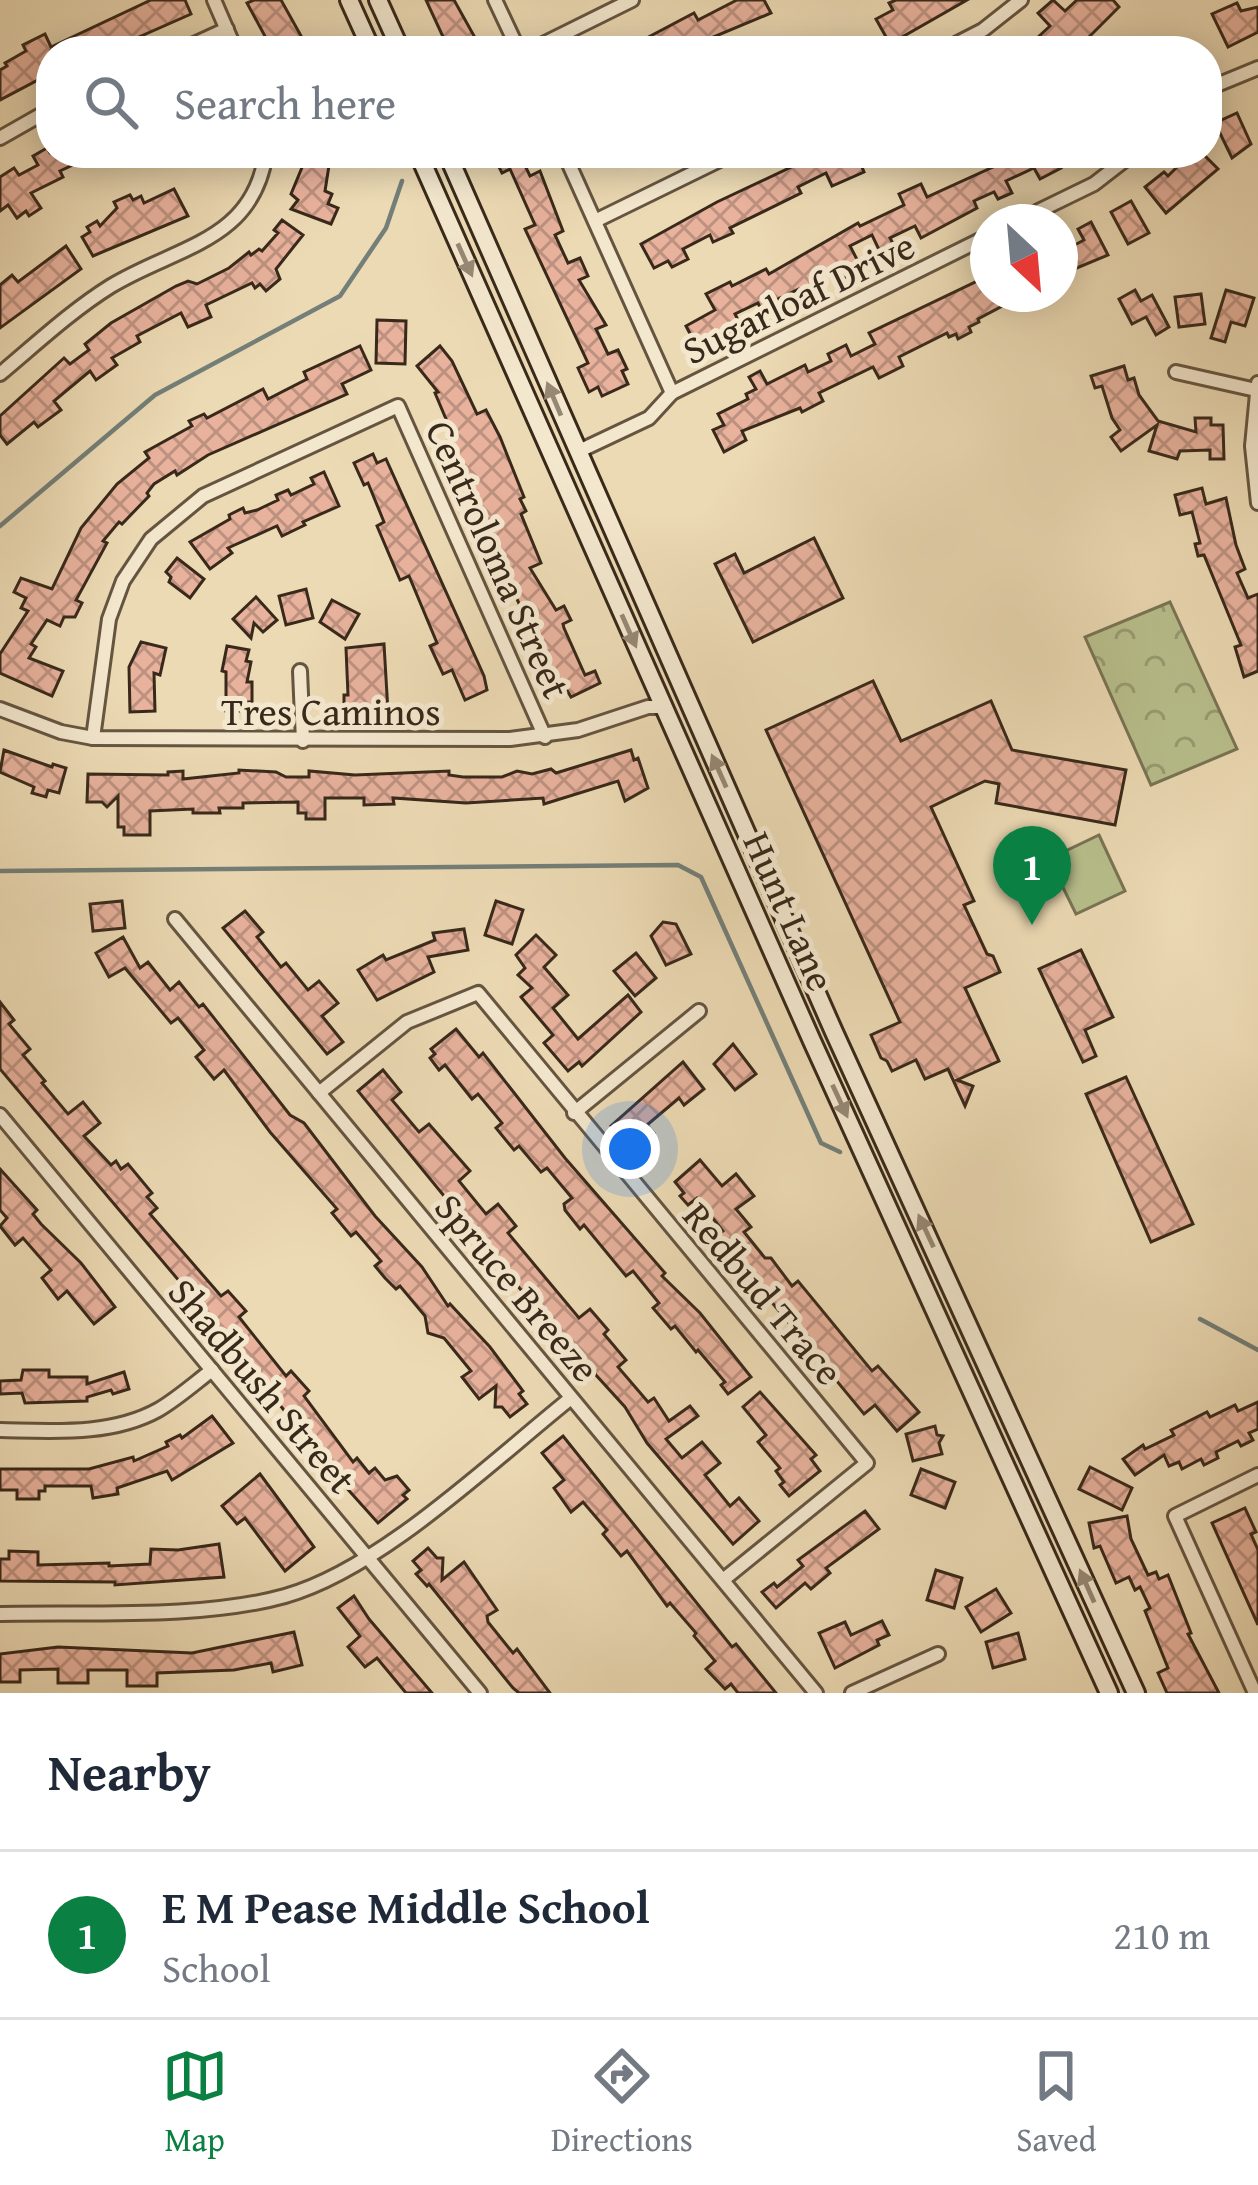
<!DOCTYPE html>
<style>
:root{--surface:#fff;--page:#f2f2f3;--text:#1f2937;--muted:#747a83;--line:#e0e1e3;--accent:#0b8043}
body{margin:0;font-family:"Gentium Book Plus",serif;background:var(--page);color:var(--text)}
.compass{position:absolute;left:970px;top:204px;width:108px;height:108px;border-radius:50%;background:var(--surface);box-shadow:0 6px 30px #0003;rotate:154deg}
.you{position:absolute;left:630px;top:1149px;width:42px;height:42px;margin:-30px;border:9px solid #fff;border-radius:50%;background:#1a73e8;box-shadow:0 0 0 18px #1a73e833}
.badge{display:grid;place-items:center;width:78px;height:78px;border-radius:50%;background:var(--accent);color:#fff;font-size:39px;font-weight:700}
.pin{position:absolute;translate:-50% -99px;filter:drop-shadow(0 3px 6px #0008)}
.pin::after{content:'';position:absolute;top:63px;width:42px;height:36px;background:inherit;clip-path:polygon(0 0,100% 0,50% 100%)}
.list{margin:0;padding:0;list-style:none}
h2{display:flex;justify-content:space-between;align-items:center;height:156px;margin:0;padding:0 48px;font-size:51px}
h2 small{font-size:39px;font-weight:400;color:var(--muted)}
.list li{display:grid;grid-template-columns:78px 1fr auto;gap:36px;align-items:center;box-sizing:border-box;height:168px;padding:0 48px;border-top:3px solid var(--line)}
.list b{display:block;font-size:45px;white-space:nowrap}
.list p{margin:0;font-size:39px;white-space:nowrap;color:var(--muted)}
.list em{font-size:39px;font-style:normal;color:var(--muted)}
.icon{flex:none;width:66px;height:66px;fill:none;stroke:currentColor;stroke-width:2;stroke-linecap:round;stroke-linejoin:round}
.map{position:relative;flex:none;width:1258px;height:1693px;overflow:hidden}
.search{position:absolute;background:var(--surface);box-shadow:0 6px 30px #0003;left:36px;right:36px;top:36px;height:132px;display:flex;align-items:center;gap:30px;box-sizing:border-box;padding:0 42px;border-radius:48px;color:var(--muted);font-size:45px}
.sheet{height:324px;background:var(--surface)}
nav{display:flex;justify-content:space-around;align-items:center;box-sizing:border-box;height:168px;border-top:3px solid var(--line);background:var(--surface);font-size:33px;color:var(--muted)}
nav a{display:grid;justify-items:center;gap:6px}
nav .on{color:var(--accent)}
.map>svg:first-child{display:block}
</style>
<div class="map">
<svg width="1258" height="1693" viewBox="0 0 1258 1693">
<defs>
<pattern id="forest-crowns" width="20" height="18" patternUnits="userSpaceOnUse" patternTransform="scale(3)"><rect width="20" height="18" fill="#b8c08d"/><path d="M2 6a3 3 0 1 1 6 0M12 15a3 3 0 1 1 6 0" fill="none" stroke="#979c72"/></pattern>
<pattern id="building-cross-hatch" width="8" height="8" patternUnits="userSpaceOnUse" patternTransform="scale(3)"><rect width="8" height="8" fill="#e8b29d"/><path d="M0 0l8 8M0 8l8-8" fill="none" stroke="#bd917f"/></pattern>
</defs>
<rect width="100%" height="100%" fill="#ecdab4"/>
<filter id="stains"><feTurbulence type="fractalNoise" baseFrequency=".00167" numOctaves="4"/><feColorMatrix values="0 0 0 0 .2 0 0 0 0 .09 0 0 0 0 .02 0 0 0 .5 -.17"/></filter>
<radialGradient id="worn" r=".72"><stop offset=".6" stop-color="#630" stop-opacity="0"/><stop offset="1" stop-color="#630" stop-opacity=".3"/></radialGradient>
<polygon fill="url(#forest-crowns)" stroke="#787454" stroke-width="3" points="1170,602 1237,749 1151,785 1085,637"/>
<polygon fill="#b8c08d" stroke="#787454" stroke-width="3" points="1099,835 1125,891 1076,914 1049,859"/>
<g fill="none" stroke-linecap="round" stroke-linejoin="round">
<g stroke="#737f78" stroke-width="4.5">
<polyline points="0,526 155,395 340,296 386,228 402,181"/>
<polyline points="0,871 678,865 701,877 821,1143 840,1152"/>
<polyline points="1200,1319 1258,1350"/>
</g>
</g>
<g fill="url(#building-cross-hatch)" stroke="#38291a" stroke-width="3">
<polygon points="151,0 185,0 191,14 107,51 51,51 51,73 0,100 0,70 7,66 5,63 26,51 23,45 45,34 51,47"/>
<polygon points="254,0 281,0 305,43 286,51 273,51 247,3"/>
<polygon points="426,0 454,0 478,43 470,47 472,51 424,51 445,41"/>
<polygon points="737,0 764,0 771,13 680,51 622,51 694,13 698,20"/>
<polygon points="896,0 967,0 890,44 876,19 893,10 889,3"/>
<polygon points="1053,0 1065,11 1077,0 1113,0 1119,7 1082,44 1088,51 1023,51 1050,26 1038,13"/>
<polygon points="1237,3 1241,11 1258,7 1258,32 1228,47 1212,14"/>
<polygon points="1237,113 1251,144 1232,158 1215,123"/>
<polygon points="47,148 50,153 99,153 60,171 63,177 31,193 41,208 29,216 26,211 17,218 8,205 0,211 0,177 14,168 19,175 38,165 33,156"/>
<polygon points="308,153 331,153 325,191 332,194 328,204 338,208 331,224 291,209 298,200 291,194"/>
<polygon points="492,153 519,153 530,176 540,171 563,231 555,235 568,263 580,258 588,276 579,280 606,325 596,329 608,354 618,350 627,369 622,371 628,384 602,396 598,387 589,392 578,368 588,363 525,229 535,225 510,169 502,173"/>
<polygon points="821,153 892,153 862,167 864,172 832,186 826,173 798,187 801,193 730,228 733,233 713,242 710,235 683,249 688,259 672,267 668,261 654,268 641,244 717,202"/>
<polygon points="1024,153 1053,153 1061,168 1040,179 1034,168 1006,181 1012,193 998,199 994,192 974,201 977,208 921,238 915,226 890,238 896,249 882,256 872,235 850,246 862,269 840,280 834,267 811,279 816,291 803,297 799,289 778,299 782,306 764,316 758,303 735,314 741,326 697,347 686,326 715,310 706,294 730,282 732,286 766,269 769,274 858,223 860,226 904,205 899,194 921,184 927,197"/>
<polygon points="1191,153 1202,153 1218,169 1166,213 1145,187 1164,172 1168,176"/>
<polygon points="174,189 188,216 93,256 82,237 90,232 87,227 97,221 100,226 117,208 114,202 130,195 133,200 141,196 144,203"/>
<polygon points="1131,201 1149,233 1128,244 1111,212"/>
<polygon points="282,220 303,235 276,269 280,279 266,291 260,284 255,288 252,283 206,305 211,317 188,327 181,313 137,336 140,342 112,358 117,365 96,380 90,371 54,401 61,410 38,427 34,422 7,444 0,435 0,416 64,358 70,364 89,350 85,344 111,323 176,286 188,281 197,284 229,268 249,252 251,255 259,249 262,251 278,233 274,230"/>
<polygon points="1091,222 1108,255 1060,275 1060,253 1084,240 1078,229"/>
<polygon points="66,246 81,269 0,328 0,285 12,275 18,282"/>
<polygon points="988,276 988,294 1025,294 978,319 979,322 969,327 971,332 958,339 956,334 949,337 947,333 899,357 903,366 879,378 873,367 819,393 823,401 802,412 800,408 742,431 746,440 724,452 713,430 724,425 718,414 748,399 746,394 756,389 749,377 760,371 767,384 805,365 808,372 831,361 828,354 846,345 851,356 875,344 869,333"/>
<polygon points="1135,290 1141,301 1152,295 1169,327 1156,335 1146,317 1132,324 1119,299"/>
<polygon points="1226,290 1254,298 1245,326 1231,322 1225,342 1211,338"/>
<polygon points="1201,294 1205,324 1179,327 1175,297"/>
<polygon points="377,320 406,321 405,364 376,363"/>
<polygon points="360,346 371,370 342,384 347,394 208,455 177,475 175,471 154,484 147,493 149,496 122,524 119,522 103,541 107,543 76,600 82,603 75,617 64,617 60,626 47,620 31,644 36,647 29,658 63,671 52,696 0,673 0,654 28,611 21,608 26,598 14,592 21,578 52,589 81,528 117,484 149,458 145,452 192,426 189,421 204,414 207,418 263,389 268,399 307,379 304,372"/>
<polygon points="440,346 452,361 477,414 486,410 500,437 524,497 520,499 526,511 521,514 541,563 530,568 556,610 564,606 571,620 563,624 564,628 585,675 595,671 600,683 571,697 565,687 558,691 552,678 447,441 454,438 435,393 438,392 417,366"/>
<polygon points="1124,366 1128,380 1134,378 1139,395 1158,421 1196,432 1195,418 1211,418 1211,425 1223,425 1224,459 1210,459 1210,450 1180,451 1177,459 1149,451 1157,425 1121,451 1111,437 1120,430 1112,418 1102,386 1095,388 1091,376"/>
<polygon points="373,454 377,463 386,459 484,676 487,690 465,700 452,670 443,674 430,646 437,643 409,576 400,580 377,526 384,522 368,483 364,485 354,463"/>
<polygon points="324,472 339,506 303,522 305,525 282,536 277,526 228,548 232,553 210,569 190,542 230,519 229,515 243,508 245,513 257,510 278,500 276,495 288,490 291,495 314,484 311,478"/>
<polygon points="1202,488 1206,504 1226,498 1236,545 1245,569 1237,573 1248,598 1258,594 1258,671 1244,677 1235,647 1241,645 1204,555 1198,556 1195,544 1200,543 1192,512 1180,515 1175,495"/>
<polygon points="814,538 843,598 753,642 715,564 735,554 744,573"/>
<polygon points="177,558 204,579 190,598 169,582 171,577 166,572"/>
<polygon points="306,589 313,618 286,625 279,596"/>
<polygon points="256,597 277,620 263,632 254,623 251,638 233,619"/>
<polygon points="332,600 359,614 345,639 320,622"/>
<polygon points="141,642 166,648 160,675 154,673 155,711 130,712 129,667"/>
<polygon points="384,644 388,712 344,712 344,695 348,695 346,648"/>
<polygon points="227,646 249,650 246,661 251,662 247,682 252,682 252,702 248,702 248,711 226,711 226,672 222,671"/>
<polygon points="873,681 901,741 991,701 1012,750 1126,770 1115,825 996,803 999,784 985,781 931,807 974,901 964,905 987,954 993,956 1000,972 965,988 999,1061 957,1080 973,1086 965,1106 948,1069 925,1079 916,1060 892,1071 887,1061 881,1058 871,1035 900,1022 766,730"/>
<polygon points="4,750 52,767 53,764 66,768 59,793 48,790 46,797 32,793 34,787 0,772"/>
<polygon points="631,750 634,760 638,758 648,788 625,801 618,781 544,804 543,798 466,803 393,798 394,804 364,805 364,798 325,798 325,819 306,819 306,813 298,813 298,802 243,803 243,808 219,808 220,813 193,813 193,809 150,811 150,835 124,835 124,827 118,827 118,796 107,807 102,802 87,802 88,774 168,775 168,772 183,771 183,779 239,773 239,770 276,772 286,777 309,777 309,771 355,775 449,771 449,775 463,777 502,777 517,771 532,774 551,769 556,773"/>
<polygon points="122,901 125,928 93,931 90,904"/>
<polygon points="496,901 523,910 512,944 485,935"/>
<polygon points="245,911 263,932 257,937 281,967 286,963 308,990 319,981 338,1003 322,1016 343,1042 327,1054 223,928"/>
<polygon points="663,922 676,924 691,954 666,965 651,936"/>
<polygon points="464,929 468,950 428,957 434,972 377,1000 358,970 383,955 386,960 435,940 433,933"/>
<polygon points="536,935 556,955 544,967 568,995 553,1008 578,1039 628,995 641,1012 582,1066 579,1062 568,1071 544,1043 553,1035 521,997 532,988 518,975 525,968 516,955"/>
<polygon points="123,937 140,968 148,962 170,990 179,982 199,1007 203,1004 290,1115 304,1123 375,1216 422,1267 448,1306 450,1304 490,1347 523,1391 519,1394 527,1404 510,1417 502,1407 495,1407 496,1386 479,1399 462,1377 471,1371 444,1338 428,1333 425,1316 400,1286 396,1289 385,1278 375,1266 381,1261 356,1232 351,1236 332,1213 337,1209 270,1132 224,1070 214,1079 196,1057 204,1050 178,1018 171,1023 125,968 109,977 96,953"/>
<polygon points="1081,950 1113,1017 1085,1030 1096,1056 1083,1062 1039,969"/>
<polygon points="636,953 656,978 635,996 614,971"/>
<polygon points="0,1002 14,1020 9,1024 30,1049 23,1055 45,1081 42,1083 68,1114 83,1102 100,1123 84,1136 111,1165 116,1161 121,1169 128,1164 152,1193 147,1197 157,1208 150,1214 221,1296 228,1291 246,1311 239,1317 286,1376 291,1371 309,1391 304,1396 353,1462 357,1458 369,1473 375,1468 385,1480 397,1476 409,1490 403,1495 407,1499 378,1523 343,1484 347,1481 333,1463 330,1466 274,1398 278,1395 259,1373 256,1375 241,1360 232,1349 235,1347 0,1069"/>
<polygon points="456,1029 479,1057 483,1053 565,1158 665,1273 662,1276 700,1313 751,1377 728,1394 721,1385 725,1382 698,1350 696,1352 675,1326 671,1329 653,1308 659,1303 633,1271 626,1276 584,1225 580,1229 565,1210 564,1204 572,1198 547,1168 541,1172 519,1146 514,1150 496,1128 502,1123 478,1094 472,1099 445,1065 439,1070 430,1058 435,1054 431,1049"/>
<polygon points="733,1044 756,1074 735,1090 714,1064"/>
<polygon points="683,1062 704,1089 684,1105 679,1098 647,1125 654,1133 633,1151 611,1126"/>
<polygon points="383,1070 401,1092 392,1100 419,1132 429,1124 470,1171 459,1181 486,1214 498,1204 516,1226 508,1233 579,1318 590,1309 608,1330 604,1334 626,1360 618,1367 648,1402 654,1398 669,1421 690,1406 698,1416 666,1439 682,1458 702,1442 720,1463 705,1475 730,1506 739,1498 759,1521 733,1544 647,1443 625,1407 544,1318 358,1091"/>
<polygon points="1126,1077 1193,1224 1151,1242 1086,1094"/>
<polygon points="700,1160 722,1186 736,1174 754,1196 736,1209 751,1227 744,1232 765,1258 771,1258 792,1286 798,1281 872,1371 878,1366 919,1412 897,1431 875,1405 864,1414 717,1236 723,1231 697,1198 688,1205 680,1196 684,1193 675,1182"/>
<polygon points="0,1169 37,1210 33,1214 41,1224 81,1263 115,1307 94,1324 67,1291 58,1299 42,1278 51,1270 23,1238 15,1245 0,1226 7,1218 0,1210"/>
<polygon points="23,1370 49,1370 49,1377 87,1377 87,1384 124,1372 129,1389 113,1394 111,1390 87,1397 87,1401 25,1403 22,1393 0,1394 0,1381 21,1380"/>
<polygon points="760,1392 816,1455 811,1459 820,1471 789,1496 780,1485 784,1482 776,1471 780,1468 758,1442 766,1435 743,1407"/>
<polygon points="1258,1402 1258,1429 1249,1433 1253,1440 1241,1446 1238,1441 1216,1452 1218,1458 1204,1465 1201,1459 1182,1469 1179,1462 1169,1466 1164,1455 1135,1475 1123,1459 1143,1445 1145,1449 1174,1435 1171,1430 1207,1412 1210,1417 1235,1405 1238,1411"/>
<polygon points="212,1416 233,1443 172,1480 167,1471 117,1488 118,1494 93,1498 91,1486 45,1486 45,1491 39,1491 39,1499 17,1499 17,1490 0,1490 0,1469 89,1469 133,1457 134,1461 168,1446 166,1442 180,1435 182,1438"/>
<polygon points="935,1426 937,1435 943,1436 939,1443 942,1454 913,1461 906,1434"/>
<polygon points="563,1436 732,1647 736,1644 776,1693 738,1693 731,1684 725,1689 706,1669 715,1661 694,1636 696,1633 670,1603 667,1606 627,1551 621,1556 603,1534 607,1530 583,1502 571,1512 554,1488 564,1480 542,1453"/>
<polygon points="1090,1467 1132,1488 1122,1510 1079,1489"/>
<polygon points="921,1469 955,1482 945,1508 911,1495"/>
<polygon points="260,1474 314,1547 285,1571 245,1518 237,1524 222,1506"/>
<polygon points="1245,1508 1256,1532 1251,1534 1258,1550 1258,1625 1212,1523"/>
<polygon points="865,1511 879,1529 826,1568 830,1573 811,1589 805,1583 776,1608 762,1592 774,1583 777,1587 803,1566 798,1560"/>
<polygon points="1127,1516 1131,1539 1148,1575 1156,1572 1159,1579 1168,1575 1191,1633 1188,1634 1219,1693 1167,1693 1158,1673 1168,1668 1145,1611 1150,1608 1140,1587 1135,1590 1129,1577 1116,1583 1100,1546 1094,1548 1089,1523"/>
<polygon points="219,1544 224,1577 115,1585 115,1582 0,1581 0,1559 9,1559 9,1551 38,1552 38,1565 109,1563 109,1566 150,1564 151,1549 178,1550"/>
<polygon points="428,1548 437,1558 443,1558 442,1580 464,1562 497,1610 487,1616 488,1622 513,1653 517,1649 550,1693 519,1693 513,1688 429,1584 427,1586 416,1574 421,1570 413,1561"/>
<polygon points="936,1570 962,1578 954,1608 927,1600"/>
<polygon points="996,1589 1011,1613 981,1632 966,1607"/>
<polygon points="354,1596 369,1619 432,1693 406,1693 377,1658 365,1667 348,1647 360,1636 338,1608"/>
<polygon points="882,1621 889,1635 877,1640 879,1645 835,1668 819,1633 845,1622 851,1635"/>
<polygon points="294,1632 302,1665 273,1672 271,1663 234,1670 157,1673 157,1686 127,1686 127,1670 88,1670 88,1683 58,1683 58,1669 20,1670 20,1682 0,1682 0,1654 58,1647 192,1653"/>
<polygon points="1018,1633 1025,1659 993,1668 986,1642"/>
</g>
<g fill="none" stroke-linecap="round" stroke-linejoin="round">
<g stroke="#655540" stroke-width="18">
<g id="street">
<polyline points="214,0 236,51"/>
<polyline points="495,0 519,51"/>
<polyline points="179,51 227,29"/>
<polyline points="529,51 632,0"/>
<polyline points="942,51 983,30 1021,0"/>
<polyline points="1207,89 1258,68"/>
<polyline points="0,138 51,109"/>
<polyline points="564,153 672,393"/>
<polyline points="595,221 734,153"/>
<polyline points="1016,222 1094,184 1134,153"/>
<polyline points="1176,372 1256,390"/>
<path d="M0,374C36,344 71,311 111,286C177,246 253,242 266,153"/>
<polyline points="1258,383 1252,446 1258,503"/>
<polyline points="577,452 649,418 672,393 988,236"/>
<polyline points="300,671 303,741"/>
<polyline points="0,709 61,732 93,738 510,739 578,730 648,707 663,707"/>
<polyline points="93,738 109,619 123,581 151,539 203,496 398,406 545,737"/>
<polyline points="175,919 816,1693"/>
<polyline points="319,1093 407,1022 478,993 867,1463 723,1580"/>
<polyline points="574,1113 699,1011"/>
<polyline points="0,1115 480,1693"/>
<path d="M0,1430C53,1431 111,1436 158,1410C177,1399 195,1383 212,1370"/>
<path d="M0,1614C87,1612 203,1619 285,1596C381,1569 492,1461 571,1398"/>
<polyline points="852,1693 938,1654"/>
<polyline points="1255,1693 1175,1516 1258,1475"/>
</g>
</g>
<g stroke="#38291a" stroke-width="22">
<g id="secondary">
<polyline points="349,0 372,51"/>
<polyline points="378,0 401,51"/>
<polyline points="418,153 812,1041 1109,1693"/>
<polyline points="447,153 834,1032 1136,1693"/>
</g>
</g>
<use href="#street" stroke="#f3e7ce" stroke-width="12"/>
<use href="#secondary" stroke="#f3e7ce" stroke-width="16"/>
</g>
<defs><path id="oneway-solid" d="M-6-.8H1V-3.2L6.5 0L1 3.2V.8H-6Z" transform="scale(3)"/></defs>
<g fill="#968874">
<use href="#oneway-solid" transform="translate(465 260) rotate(66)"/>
<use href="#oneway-solid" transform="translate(554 399) rotate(-113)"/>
<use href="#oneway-solid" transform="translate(629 631) rotate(66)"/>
<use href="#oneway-solid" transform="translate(719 771) rotate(-114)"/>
<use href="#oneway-solid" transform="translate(840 1101) rotate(65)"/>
<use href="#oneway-solid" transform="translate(926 1231) rotate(-115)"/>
<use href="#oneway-solid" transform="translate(1087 1586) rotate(-114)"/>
</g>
<g text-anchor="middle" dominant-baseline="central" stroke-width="10" stroke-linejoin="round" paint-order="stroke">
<g font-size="39" fill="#38291a" stroke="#f3e7ce">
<text transform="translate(798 297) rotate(-26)">Sugarloaf Drive</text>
<text transform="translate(499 559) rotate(66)">Centroloma Street</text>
<text x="331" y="710">Tres Caminos</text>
<text transform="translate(790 911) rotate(66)">Hunt Lane</text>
<text transform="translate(518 1287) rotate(50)">Spruce Breeze</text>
<text transform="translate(764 1293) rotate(50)">Redbud Trace</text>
<text transform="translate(263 1385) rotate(50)">Shadbush Street</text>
</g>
</g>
<rect width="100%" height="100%" filter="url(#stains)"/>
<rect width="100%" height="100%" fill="url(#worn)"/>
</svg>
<svg class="compass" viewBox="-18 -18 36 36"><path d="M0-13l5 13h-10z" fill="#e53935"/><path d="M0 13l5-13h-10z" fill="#747a83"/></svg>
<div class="you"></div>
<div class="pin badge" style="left:1032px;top:925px">1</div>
<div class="search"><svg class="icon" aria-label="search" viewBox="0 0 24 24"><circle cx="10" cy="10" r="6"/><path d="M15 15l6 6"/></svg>Search here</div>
</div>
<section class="sheet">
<h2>Nearby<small></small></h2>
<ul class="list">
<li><span class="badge">1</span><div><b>E M Pease Middle School</b><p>School</p></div><em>210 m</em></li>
</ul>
</section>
<nav>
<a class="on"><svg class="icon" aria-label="map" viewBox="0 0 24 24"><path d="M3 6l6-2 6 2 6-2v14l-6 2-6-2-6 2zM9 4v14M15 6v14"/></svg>Map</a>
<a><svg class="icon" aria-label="directions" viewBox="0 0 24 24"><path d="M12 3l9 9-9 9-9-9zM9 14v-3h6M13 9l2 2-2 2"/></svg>Directions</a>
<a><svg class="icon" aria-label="saved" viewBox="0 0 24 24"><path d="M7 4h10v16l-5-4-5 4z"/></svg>Saved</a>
</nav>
